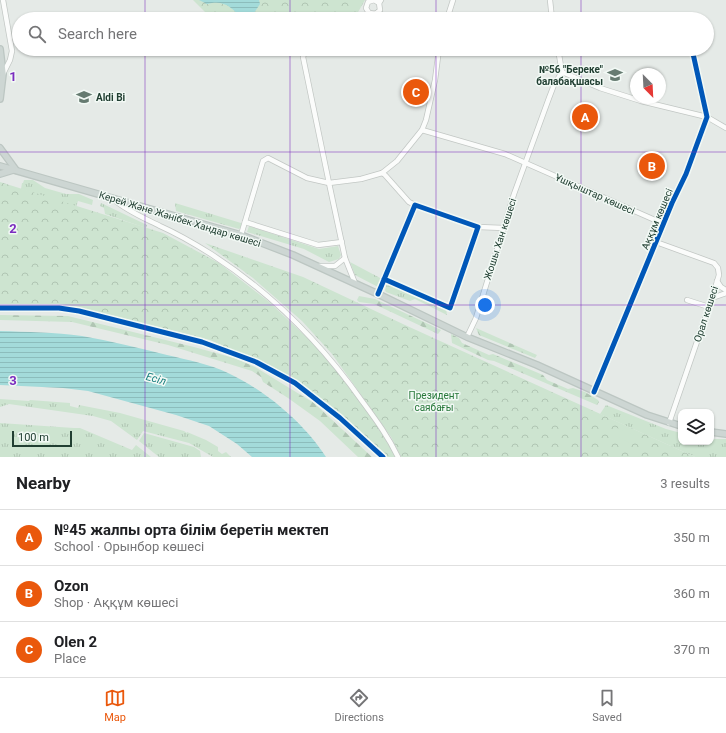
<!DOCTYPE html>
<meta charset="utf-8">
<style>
:root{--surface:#fff;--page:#f2f2f2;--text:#202124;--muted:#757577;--line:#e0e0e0;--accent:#ea580c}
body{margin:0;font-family:Roboto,sans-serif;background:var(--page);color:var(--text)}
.controls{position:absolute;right:12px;bottom:12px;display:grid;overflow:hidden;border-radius:8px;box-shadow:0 1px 3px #0004}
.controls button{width:36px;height:36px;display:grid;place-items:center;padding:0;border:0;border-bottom:1px solid var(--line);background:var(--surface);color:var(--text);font:20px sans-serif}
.compass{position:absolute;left:630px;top:68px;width:36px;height:36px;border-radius:50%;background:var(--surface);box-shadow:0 1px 3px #0004;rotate:156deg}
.scale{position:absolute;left:12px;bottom:10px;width:60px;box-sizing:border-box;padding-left:4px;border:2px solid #213f32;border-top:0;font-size:11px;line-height:14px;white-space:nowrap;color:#213f32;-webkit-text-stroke:3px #f2f9f5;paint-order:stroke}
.you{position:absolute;left:485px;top:305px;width:14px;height:14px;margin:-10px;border:3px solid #fff;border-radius:50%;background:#1a73e8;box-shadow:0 0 0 6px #1a73e833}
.badge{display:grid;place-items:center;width:26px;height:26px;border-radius:50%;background:var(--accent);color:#fff;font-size:13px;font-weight:700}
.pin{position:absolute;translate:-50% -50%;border:2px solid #fff;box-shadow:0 1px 4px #0006}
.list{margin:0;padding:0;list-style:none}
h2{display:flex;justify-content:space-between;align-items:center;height:52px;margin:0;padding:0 16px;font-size:17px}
h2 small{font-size:13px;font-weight:400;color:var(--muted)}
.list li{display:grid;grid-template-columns:26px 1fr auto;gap:12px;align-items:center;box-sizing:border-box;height:56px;padding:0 16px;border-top:1px solid var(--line)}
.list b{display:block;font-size:15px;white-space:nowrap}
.list p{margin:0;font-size:13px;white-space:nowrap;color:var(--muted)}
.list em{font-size:13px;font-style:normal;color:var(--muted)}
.icon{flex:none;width:22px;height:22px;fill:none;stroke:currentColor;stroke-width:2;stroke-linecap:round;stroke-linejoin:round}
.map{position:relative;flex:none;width:726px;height:457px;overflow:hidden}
.search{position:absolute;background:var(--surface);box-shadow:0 1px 3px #0004;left:12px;right:12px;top:12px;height:44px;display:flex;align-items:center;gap:10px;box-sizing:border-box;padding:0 14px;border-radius:22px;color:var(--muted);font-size:15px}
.sheet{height:220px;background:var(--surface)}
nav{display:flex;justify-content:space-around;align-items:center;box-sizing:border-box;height:56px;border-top:1px solid var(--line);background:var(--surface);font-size:11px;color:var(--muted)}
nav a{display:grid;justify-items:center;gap:2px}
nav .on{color:var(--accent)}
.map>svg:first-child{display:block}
</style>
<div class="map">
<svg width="726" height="457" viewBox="0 0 726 457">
<defs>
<pattern id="grass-tufts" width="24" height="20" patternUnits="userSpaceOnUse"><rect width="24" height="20" fill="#cde4d0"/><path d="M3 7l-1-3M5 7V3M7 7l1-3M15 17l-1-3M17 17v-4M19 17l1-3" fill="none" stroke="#b0c5b3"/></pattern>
<pattern id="forest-firs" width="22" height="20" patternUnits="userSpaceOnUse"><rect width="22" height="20" fill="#cde4d0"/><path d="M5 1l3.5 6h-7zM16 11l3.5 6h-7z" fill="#b0c5b3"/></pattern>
<pattern id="park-crowns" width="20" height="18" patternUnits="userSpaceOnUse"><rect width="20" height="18" fill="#cde4d0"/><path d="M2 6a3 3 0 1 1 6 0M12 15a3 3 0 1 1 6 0" fill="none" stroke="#b0c5b3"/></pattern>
<pattern id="water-rules" width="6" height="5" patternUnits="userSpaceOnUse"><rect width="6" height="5" fill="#a3dbda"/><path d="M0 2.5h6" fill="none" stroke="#8cbdbc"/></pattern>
</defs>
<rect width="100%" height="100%" fill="#e5eae7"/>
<g fill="url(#grass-tufts)">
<polygon points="24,180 33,180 45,188 66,194 79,194 93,200 92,205 78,201 76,207 21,189 22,183 23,183"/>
<polygon points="101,203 147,225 146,228 105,214 104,208 100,206"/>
<polygon points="175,203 241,223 242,226 239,229 176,211"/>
<polygon points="249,226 319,249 338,246 341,255 339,259 329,262 304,249 247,232"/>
<polygon points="350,262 382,279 378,287 355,275"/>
<polygon points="389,283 446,309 447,315 415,299 410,301 386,292 385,290 387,284"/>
<polygon points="0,399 29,401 30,400 70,403 70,406 78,408 79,405 120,413 184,431 187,433 187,432 206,440 218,447 218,451 222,454 226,452 231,457 213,457 189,443 143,431 137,440 111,421 93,416 9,404 0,407"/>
<polygon points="606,405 666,429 681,433 681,442 711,442 711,439 726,439 726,457 695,457 600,414"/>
<polygon points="0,423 74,428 80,428 132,450 136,445 151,457 0,457"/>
<polygon points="144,433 194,447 200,451 201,457 159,457 139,441"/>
</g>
<g fill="url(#forest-firs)">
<polygon points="359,296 375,299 441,330 438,334 374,304 359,302 357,300"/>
<polygon points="0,315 68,316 194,347 234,358 255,367 314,403 372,457 358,457 320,421 288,398 263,382 261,377 252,371 168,345 72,322 0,320"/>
<polygon points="476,328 537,355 535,358 479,335"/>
<polygon points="451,334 459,338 462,343 489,355 493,354 543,375 547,380 568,389 573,388 585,392 598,400 599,402 597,405 494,361 488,360 452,343"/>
</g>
<g fill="url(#park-crowns)">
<polygon points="193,0 365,0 357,14 349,19 216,19 207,14"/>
<polygon points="0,182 163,233 219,263 268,301 318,348 353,390 383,433 396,457 387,457 333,408 288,375 210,340 78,307 52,304 0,304"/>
<polygon points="205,243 303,277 405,325 695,457 401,457 391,437 332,354 302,321 253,278"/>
</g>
<polygon fill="#cde4d0" points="617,428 636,436 632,444 615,435"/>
<g fill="url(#water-rules)">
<path d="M199,0H259L260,4L254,13L253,19H242C231,7 225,0 207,4Z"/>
<path d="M0,331C27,332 55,332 82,336C110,341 139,348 167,355C188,360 209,364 228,373C265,390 304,423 326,457H252L237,444L209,426L176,415L88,391L63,388L0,385Z"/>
</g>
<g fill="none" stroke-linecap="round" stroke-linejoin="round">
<g stroke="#c2c7c4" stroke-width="6">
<g id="minor">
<polyline points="550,0 552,19"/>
<polyline points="378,12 388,19"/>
<polyline points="369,13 366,8 368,2 374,0 379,3"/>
<path d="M358,19L369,13C374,14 377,14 380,10L379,3L381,0"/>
<polyline points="447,19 453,0"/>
<polyline points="297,49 300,51 305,51"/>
<polyline points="558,49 562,72"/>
<polyline points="562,72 600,88 641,101 707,117 726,128"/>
<polyline points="3,74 10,60 12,51 3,0"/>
<polyline points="422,130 505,154 664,224"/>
<polyline points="382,173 385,175 409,202 415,205"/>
<path d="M113,199C127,211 144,218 160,226C178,234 195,244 211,254C270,292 321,343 362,401C376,420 388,436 398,457"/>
<polyline points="245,222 318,245 342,242"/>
<polyline points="478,227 504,228"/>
<polyline points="241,235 263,161 268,158 307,178 329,183 303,57 306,49"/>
<polyline points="656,242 714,263 718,268 719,275 712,298 669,423"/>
<polyline points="319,266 335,266 345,258"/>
<polyline points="717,281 721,287 726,290"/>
<polyline points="355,283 345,258 329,183 361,179 382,173 397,161 422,130 426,120 435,80 439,49"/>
<polyline points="378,294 415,205 478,227 450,308 384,279"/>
<polyline points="712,298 726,293"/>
<polyline points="687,300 709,307"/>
<polyline points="0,308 59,308 79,311 202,342 256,362 295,383 340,418 383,457"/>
<polyline points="467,337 476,318 514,194 549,98 554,85 562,72"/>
<polyline points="594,392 672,203 686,174 707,117 692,49"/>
</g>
</g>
<g stroke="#bcc6c2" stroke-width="8">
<g id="major">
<polyline points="0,49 3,74 0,99"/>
<polyline points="0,148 16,170"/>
<polyline points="0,166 241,235 293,255 378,294 467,337 537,365 647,415 681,426"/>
<polyline points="0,174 13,170"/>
<polyline points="711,432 726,434"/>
</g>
</g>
<use href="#minor" stroke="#fbfcfb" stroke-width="4.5"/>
<use href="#major" stroke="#cdd6d3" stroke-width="5.5"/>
<g stroke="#f2f9f5" stroke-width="8">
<g id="cycleway">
<polyline points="378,294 415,205 478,227 450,308 384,279"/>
<polyline points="0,308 59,308 79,311 202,342 256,362 295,383 340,418 383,457"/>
<polyline points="594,392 672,203 686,174 707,117 692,49"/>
</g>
</g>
<use href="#cycleway" stroke="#0057b8" stroke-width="5"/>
</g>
<path fill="none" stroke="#7b2cbf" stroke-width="1" stroke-opacity="0.55" d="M145,0V19M290,0V19M436,0V19M581,0V19M145,49V457M290,49V457M436,49V457M581,49V457M0,152H726M0,305H726"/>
<defs>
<g id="school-bare" transform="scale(1.2)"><path d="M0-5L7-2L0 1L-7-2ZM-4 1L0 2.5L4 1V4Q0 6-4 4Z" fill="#667b71" stroke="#f2f9f5" stroke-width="2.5" paint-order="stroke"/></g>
</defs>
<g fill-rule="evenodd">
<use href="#school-bare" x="615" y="75"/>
<use href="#school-bare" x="84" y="97"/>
</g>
<g text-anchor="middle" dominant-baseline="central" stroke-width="3" stroke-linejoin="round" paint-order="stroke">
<g font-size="10" font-weight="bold" fill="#213f32" stroke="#f2f9f5" text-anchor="end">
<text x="603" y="69">№56 "Береке"<tspan x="603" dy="12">балабақшасы</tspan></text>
<text x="96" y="97" text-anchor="start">Aldi Bi</text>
</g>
<g font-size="10" fill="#213f32" stroke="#f2f9f5">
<text transform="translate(595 194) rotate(24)">Ұшқыштар көшесі</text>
<text transform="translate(180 219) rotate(17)">Керей Және Жәнібек Хандар көшесі</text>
<text transform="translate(657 219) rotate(-67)">Аққұм көшесі</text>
<text transform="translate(500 239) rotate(-72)">Жошы Хан көшесі</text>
<text transform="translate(706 314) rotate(-72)">Орал көшесі</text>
</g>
<g font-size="10" fill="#28783a" stroke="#f2f9f5">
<text x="434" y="395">Президент<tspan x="434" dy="12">саябағы</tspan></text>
</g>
<g font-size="11" font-style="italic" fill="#177e7e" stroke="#f2f9f5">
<text transform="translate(156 379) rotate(15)">Есіл</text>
</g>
</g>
<g font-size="13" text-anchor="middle" font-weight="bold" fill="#7b2cbf" stroke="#f2f9f5" stroke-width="3" stroke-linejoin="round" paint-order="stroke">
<text x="13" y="81">1</text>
<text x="13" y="233">2</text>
<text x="13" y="385">3</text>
</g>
</svg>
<div class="controls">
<button><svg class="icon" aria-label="layers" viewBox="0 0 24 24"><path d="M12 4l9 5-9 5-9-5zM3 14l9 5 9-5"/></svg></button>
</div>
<svg class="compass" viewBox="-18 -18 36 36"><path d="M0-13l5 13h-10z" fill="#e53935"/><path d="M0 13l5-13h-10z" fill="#757577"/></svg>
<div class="scale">100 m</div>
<div class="you"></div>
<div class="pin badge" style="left:585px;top:117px">A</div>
<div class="pin badge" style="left:652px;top:166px">B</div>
<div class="pin badge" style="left:416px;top:92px">C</div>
<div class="search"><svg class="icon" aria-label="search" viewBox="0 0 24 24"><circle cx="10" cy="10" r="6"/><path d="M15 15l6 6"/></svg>Search here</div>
</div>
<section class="sheet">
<h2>Nearby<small>3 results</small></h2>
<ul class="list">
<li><span class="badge">A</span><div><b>№45 жалпы орта білім беретін мектеп</b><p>School · Орынбор көшесі</p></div><em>350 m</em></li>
<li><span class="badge">B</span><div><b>Ozon</b><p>Shop · Аққұм көшесі</p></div><em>360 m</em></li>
<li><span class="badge">C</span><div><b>Olen 2</b><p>Place</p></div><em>370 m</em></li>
</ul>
</section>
<nav>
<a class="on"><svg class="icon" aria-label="map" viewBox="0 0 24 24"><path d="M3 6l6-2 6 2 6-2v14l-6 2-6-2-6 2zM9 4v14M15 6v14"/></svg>Map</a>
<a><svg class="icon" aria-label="directions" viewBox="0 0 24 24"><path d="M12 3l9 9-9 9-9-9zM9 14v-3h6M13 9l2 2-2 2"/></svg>Directions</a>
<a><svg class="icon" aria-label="saved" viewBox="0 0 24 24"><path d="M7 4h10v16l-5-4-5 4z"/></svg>Saved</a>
</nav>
